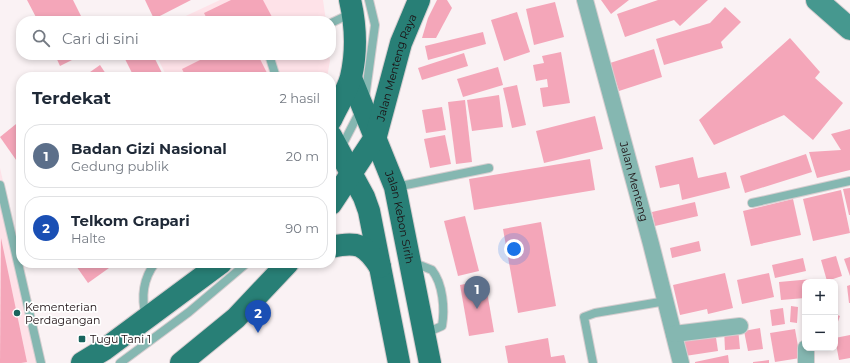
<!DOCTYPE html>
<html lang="id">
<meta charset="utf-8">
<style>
:root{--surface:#fff;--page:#f6f6f7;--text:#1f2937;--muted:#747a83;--line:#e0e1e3;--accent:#7c3aed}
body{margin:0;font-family:Montserrat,sans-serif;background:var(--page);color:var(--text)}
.controls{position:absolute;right:12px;bottom:12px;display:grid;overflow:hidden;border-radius:8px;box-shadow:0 2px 6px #0003}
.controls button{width:36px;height:36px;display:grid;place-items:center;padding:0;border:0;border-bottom:1px solid var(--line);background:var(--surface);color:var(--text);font:20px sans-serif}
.you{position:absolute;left:514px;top:249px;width:14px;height:14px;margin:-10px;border:3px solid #fff;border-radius:50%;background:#1a73e8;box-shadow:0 0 0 6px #1a73e833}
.badge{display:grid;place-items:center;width:26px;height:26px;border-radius:50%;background:var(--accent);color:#fff;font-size:13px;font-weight:700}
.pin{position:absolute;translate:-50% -33px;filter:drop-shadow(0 1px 2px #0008)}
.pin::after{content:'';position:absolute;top:21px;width:14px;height:12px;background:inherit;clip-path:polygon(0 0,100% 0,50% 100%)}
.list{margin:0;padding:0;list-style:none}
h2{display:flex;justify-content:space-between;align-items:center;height:52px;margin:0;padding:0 16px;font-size:17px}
h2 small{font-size:13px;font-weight:400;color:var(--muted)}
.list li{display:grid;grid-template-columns:26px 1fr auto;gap:12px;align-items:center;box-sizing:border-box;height:64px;margin:0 8px 8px;padding:0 8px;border:1px solid var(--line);border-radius:16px}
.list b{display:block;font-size:15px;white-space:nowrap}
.list p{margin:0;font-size:13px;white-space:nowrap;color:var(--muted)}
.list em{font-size:13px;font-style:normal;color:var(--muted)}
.icon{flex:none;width:22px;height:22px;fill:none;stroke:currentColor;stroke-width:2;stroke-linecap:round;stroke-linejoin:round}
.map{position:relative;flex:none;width:850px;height:363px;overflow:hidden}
.search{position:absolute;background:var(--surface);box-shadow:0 2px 6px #0003;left:16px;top:16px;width:320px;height:44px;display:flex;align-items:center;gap:10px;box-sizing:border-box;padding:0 14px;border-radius:16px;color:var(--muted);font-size:15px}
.panel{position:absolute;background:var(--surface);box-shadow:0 2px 6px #0003;left:16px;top:72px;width:320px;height:196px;border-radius:16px}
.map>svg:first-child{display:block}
</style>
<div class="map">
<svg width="850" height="363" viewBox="0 0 850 363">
<rect width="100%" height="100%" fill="#faf2f4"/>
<g fill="#fee2e8">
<polygon points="220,0 323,0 326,21 175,21"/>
<polygon points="156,55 329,55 330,61 327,77 167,77"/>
<polygon points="0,168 45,363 0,363"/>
</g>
<g fill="#f4a6b9">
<polygon points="27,0 73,0 83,20 92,16 95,21 38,21"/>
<polygon points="145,0 191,0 154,19"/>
<polygon points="231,0 263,0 272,17 264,21 208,21 204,13"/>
<polygon points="437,0 447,0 452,8 436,38 422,38 428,18"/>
<polygon points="601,0 629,0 611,14"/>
<polygon points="658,0 708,0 680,26 674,20 625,37 617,14"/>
<polygon points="555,2 564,37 534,45 526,9"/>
<polygon points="725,7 741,22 721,42 723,48 664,65 656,39 710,23"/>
<polygon points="517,12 530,52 504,61 491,20"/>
<polygon points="483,32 486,44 428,60 425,46"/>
<polygon points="790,38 820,72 815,78 843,103 813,140 784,115 714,145 699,120"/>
<polygon points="654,49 662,77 619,91 610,63"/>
<polygon points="561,52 570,103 543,107 540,88 548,87 547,79 536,81 533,65 544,63 542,56"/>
<polygon points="464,53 468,66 422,80 418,68"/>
<polygon points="55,55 82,55 60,66"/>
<polygon points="123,55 153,55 164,77 134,77"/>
<polygon points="210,55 258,55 269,77 186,77 182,69"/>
<polygon points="100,65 108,77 83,77"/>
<polygon points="498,67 503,85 463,97 457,79"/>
<polygon points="517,85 526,125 512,128 503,88"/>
<polygon points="499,95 503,127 472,131 467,100"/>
<polygon points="465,100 472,162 456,164 448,102"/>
<polygon points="442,107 446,130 426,133 422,110"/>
<polygon points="595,116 603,149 544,163 536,131"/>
<polygon points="21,120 21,167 0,137"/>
<polygon points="850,129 850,170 817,178 809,152 841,150 831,134"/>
<polygon points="445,135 451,164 430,168 424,139"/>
<polygon points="806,154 812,172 745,193 740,176"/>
<polygon points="693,157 698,178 726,172 730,188 682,200 679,184 660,188 655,166"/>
<polygon points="590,159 595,190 474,210 469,179"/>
<polygon points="850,188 850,215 849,215 843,189"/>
<polygon points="841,190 850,233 813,241 803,199"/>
<polygon points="793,199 801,235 751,246 743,211"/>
<polygon points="695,202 698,216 655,226 652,212"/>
<polygon points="465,216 479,271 458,276 444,221"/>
<polygon points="541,222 556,306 518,313 503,229"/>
<polygon points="1,238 27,362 21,363 0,363"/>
<polygon points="699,241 701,251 672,258 670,248"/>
<polygon points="836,256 842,276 827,281 821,260"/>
<polygon points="850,257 850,276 844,259"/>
<polygon points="803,258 806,271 775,278 772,265"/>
<polygon points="74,263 116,263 88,283"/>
<polygon points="725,273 733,308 708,314 707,309 680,315 673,285"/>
<polygon points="769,273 774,297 742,304 737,280"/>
<polygon points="812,279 813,282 805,282 805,298 781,300 779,282"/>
<polygon points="485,280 494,332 469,336 460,285"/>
<polygon points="850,285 850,303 849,303 847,286"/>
<polygon points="835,294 838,308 835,309"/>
<polygon points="791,306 798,307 797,323 790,322"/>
<polygon points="783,308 785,324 772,326 770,310"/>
<polygon points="835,314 840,316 835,330"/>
<polygon points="738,328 740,349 725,350 724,329"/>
<polygon points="760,328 763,349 748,351 744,331"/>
<polygon points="795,329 800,358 775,362 770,333"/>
<polygon points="715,331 718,351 685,356 682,335"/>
<polygon points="850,335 850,358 839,360 835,338"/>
<polygon points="548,338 551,357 564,355 566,363 508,363 505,346"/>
<polygon points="728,355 729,363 695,363 695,362"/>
<polygon points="769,360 769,363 753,363 753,362"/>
</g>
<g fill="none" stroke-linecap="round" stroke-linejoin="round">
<g stroke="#d6ced0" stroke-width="10">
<g id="lane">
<polyline points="331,23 352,13"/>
<polyline points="269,55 276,77"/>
<polyline points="365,98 375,25 369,0"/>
<polyline points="331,162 345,140 360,111"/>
<polyline points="0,185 41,363"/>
<polyline points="396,187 489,168"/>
<polyline points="752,203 850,181"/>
<path d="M412,262L432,270C443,284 445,309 442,326L426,333"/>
<path d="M146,317C141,298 143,279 155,263"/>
<polyline points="120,363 189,312 247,263"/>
<polyline points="593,363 584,317 595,313 666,301"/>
</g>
</g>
<g stroke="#d6ced0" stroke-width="18">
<g id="street">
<path id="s1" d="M585,0L651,244L681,363"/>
<polyline points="674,334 740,326"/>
<polyline points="806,348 806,363"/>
</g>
</g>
<g stroke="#d6ced0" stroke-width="24">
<polyline id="secondary" points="817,0 850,29"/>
</g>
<g stroke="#d6ced0" stroke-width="24">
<g id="primary">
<path id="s2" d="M351,78L395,187L430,363"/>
<path d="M331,120C337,106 347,92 351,77C357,51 356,26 350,0"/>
<polyline points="331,136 364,197 369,211 399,363"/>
<path id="s3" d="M331,204L376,136L401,43L419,0"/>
<path d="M331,247C357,241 365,244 380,267"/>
<polyline points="82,363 105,349 221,263"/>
<polyline points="181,363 236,318 288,263"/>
</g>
</g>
<use href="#lane" stroke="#85b7b1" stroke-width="8"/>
<use href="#street" stroke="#85b7b1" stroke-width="16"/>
<use href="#secondary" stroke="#46988f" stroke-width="22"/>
<use href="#primary" stroke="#287f76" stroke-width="22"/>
</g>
<g fill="#18645d" stroke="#fff" stroke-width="1.5">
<circle cx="17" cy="313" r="4"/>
<rect x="78" y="335" width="8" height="8" rx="2"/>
</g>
<g text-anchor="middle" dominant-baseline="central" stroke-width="3.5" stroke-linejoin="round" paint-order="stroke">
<g font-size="11" fill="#1b0e11" stroke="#fff">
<text stroke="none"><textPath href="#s3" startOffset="153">Jalan Menteng Raya</textPath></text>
<text stroke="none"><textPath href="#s1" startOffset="188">Jalan Menteng</textPath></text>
<text stroke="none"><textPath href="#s2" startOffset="148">Jalan Kebon Sirih</textPath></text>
</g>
<g font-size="11" fill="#1b0e11" stroke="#fff" text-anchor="start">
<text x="25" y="307">Kementerian<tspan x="25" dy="13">Perdagangan</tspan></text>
<text x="90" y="339">Tugu Tani 1</text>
</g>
</g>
</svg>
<div class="controls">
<button>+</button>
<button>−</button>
</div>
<div class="you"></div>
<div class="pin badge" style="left:477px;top:309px;background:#5c6f8a">1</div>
<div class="pin badge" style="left:258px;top:333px;background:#1a4fb4">2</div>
<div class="search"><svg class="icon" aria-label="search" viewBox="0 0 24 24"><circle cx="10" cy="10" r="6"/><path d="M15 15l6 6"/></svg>Cari di sini</div>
<section class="panel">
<h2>Terdekat<small>2 hasil</small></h2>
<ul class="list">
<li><span class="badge" style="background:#5c6f8a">1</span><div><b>Badan Gizi Nasional</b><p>Gedung publik</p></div><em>20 m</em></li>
<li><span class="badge" style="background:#1a4fb4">2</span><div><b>Telkom Grapari</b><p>Halte</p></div><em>90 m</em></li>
</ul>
</section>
</div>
